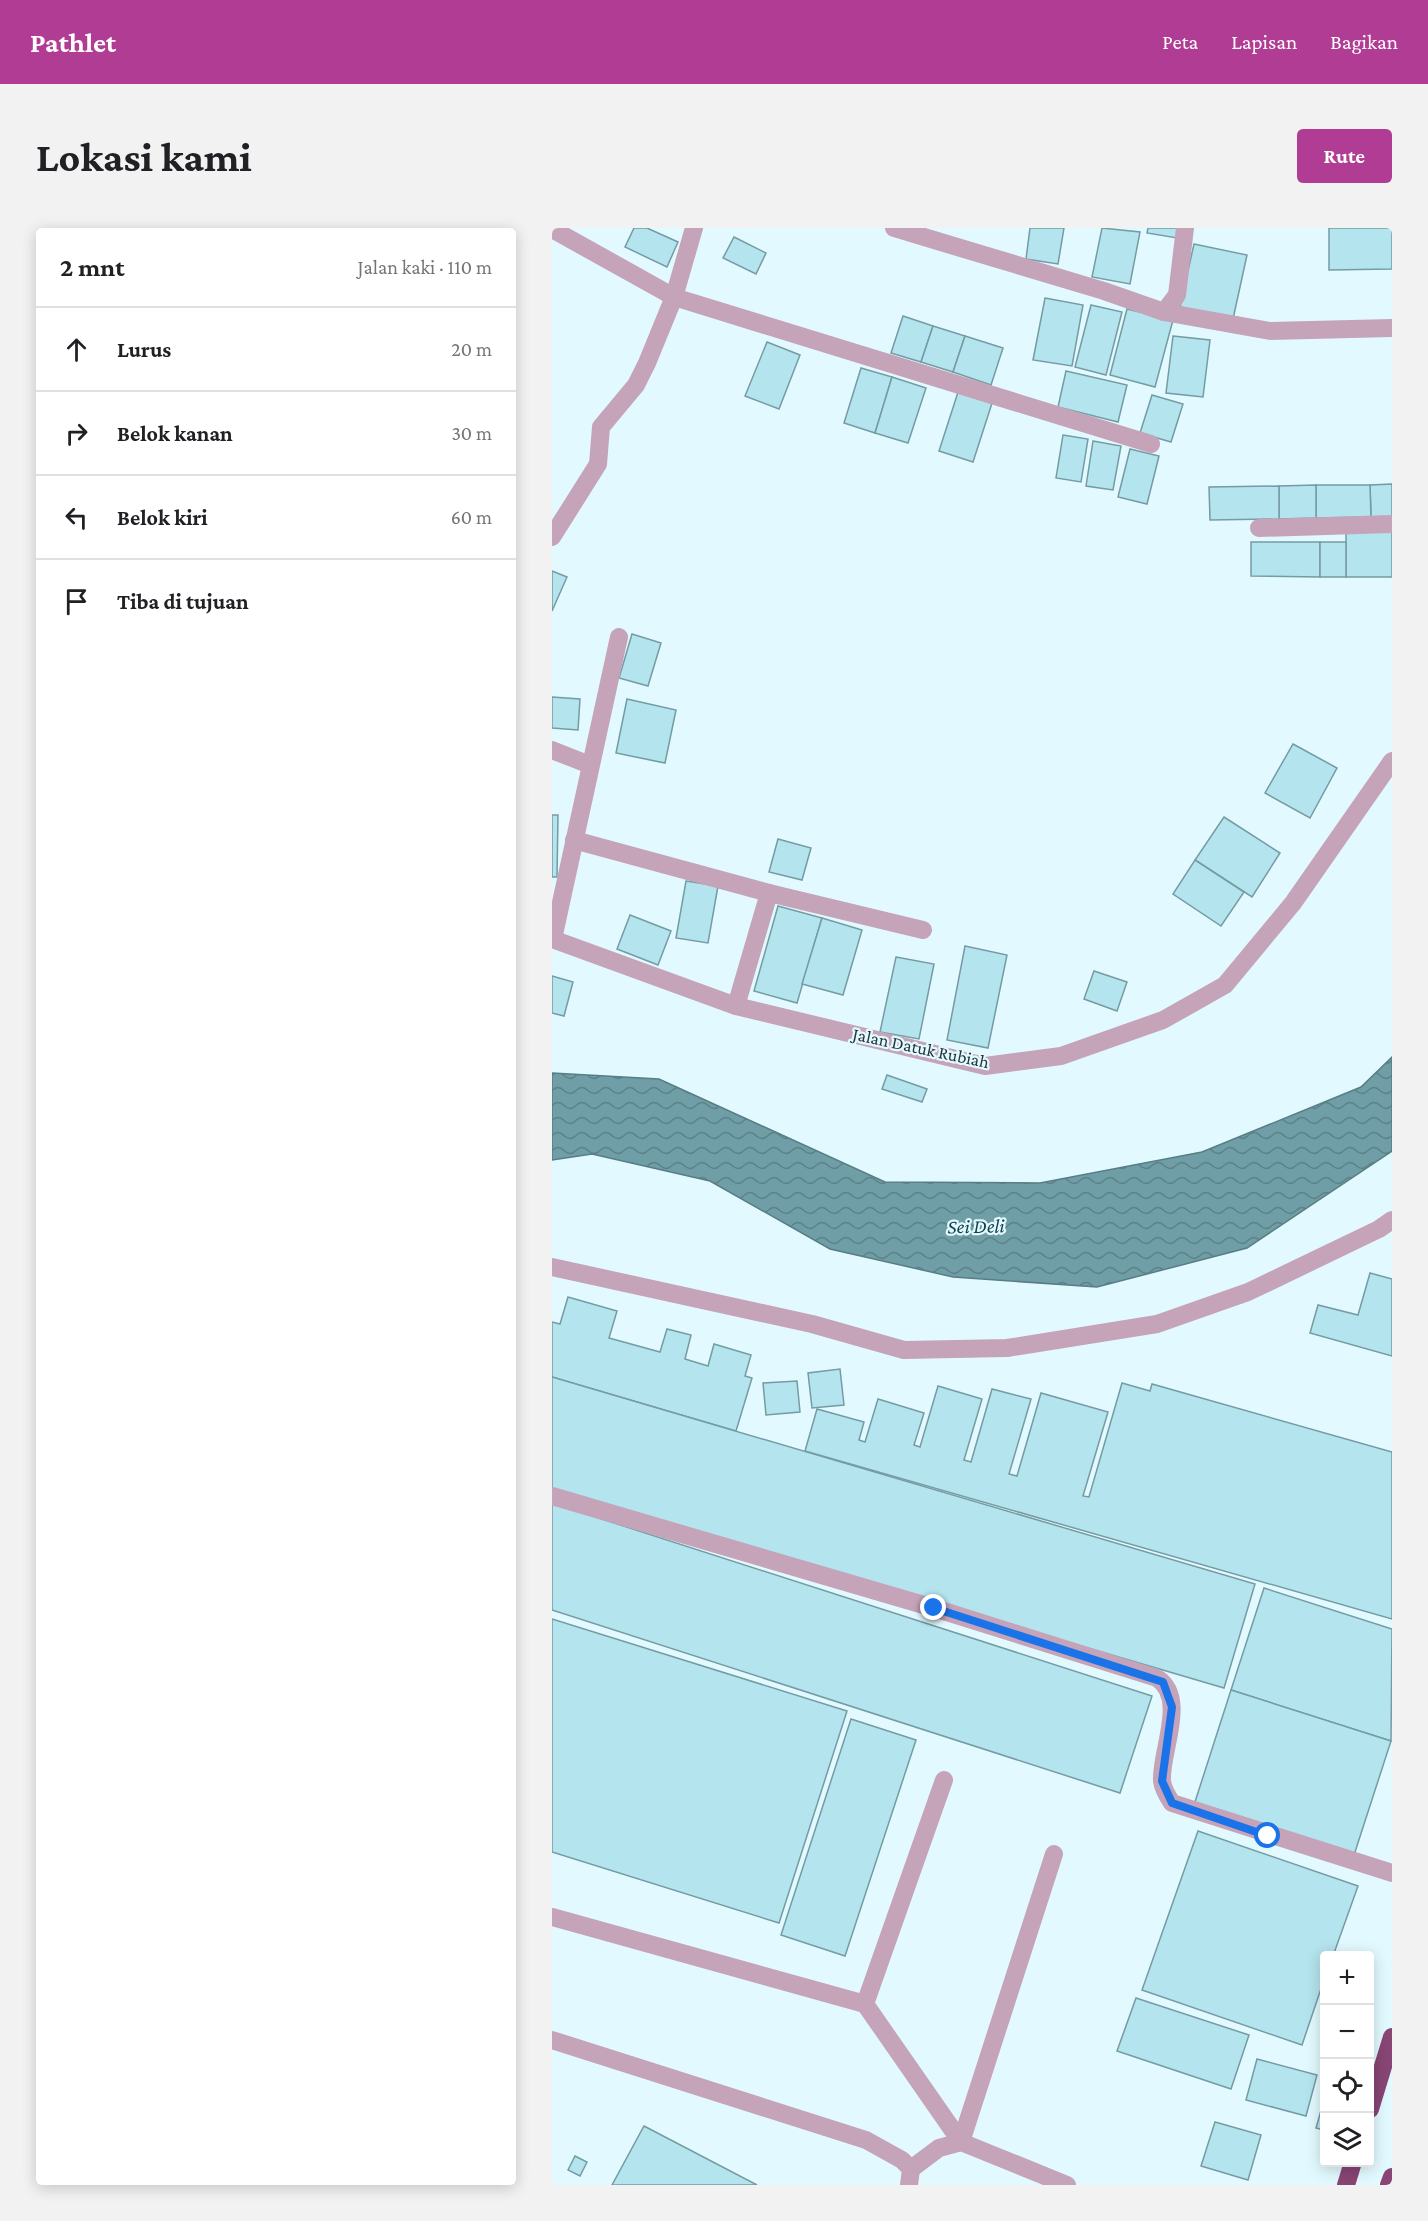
<!DOCTYPE html>
<html lang="id">
<meta charset="utf-8">
<style>
:root{--surface:#fff;--page:#f2f2f2;--text:#202124;--muted:#757577;--line:#e0e0e0;--accent:#b13c94}
body{margin:0;font-family:"Crimson Pro",serif;background:var(--page);color:var(--text)}
.controls{position:absolute;right:18px;bottom:18px;display:grid;overflow:hidden;border-radius:6px;box-shadow:0 3px 15px #0003}
.controls button{width:54px;height:54px;display:grid;place-items:center;padding:0;border:0;border-bottom:2px solid var(--line);background:var(--surface);color:var(--text);font:30px sans-serif}
.stop{position:absolute;width:18px;height:18px;margin:-14px;border:4px solid #1a73e8;border-radius:50%;background:#fff}
.stop.end{background:#1a73e8;border-color:#fff;box-shadow:0 2px 6px #0008}
.list{margin:0;padding:0;list-style:none}
h2{display:flex;justify-content:space-between;align-items:center;height:78px;margin:0;padding:0 24px;font-size:26px}
h2 small{font-size:20px;font-weight:400;color:var(--muted)}
.list li{display:grid;grid-template-columns:39px 1fr auto;gap:18px;align-items:center;box-sizing:border-box;height:84px;padding:0 24px;border-top:2px solid var(--line)}
.list b{display:block;font-size:22px;white-space:nowrap}
.list em{font-size:20px;font-style:normal;color:var(--muted)}
.icon{flex:none;width:33px;height:33px;fill:none;stroke:currentColor;stroke-width:2;stroke-linecap:round;stroke-linejoin:round}
.map{position:relative;flex:none;width:840px;height:1957px;overflow:hidden;border-radius:6px}
header{display:flex;align-items:center;gap:36px;box-sizing:border-box;height:84px;padding:0 30px;background:var(--accent);color:#fff}
header strong{font-size:28px}
nav{display:flex;gap:33px;margin-inline-start:auto;font-size:21px}
.intro{display:flex;align-items:center;justify-content:space-between;box-sizing:border-box;height:144px;padding:0 36px}
h1{margin:0;font-size:42px}
.button{padding:15px 27px;border-radius:6px;background:var(--accent);color:#fff;font-size:21px;font-weight:700}
main{display:flex;gap:36px;padding:0 36px}
aside{flex:1;background:var(--surface);border-radius:6px;box-shadow:0 3px 15px #0003}
.map>svg:first-child{display:block}
</style>
<header>
<strong>Pathlet</strong>
<nav><a>Peta</a><a>Lapisan</a><a>Bagikan</a></nav>
</header>
<div class="intro"><h1>Lokasi kami</h1><a class="button">Rute</a></div>
<main>
<aside>
<h2>2 mnt<small>Jalan kaki · 110 m</small></h2>
<ul class="list">
<li><svg class="icon" aria-label="ahead" viewBox="0 0 24 24"><path d="M12 20V5M6 11l6-6 6 6"/></svg><div><b>Lurus</b></div><em>20 m</em></li>
<li><svg class="icon" aria-label="right" viewBox="0 0 24 24"><path d="M7 20v-9h11M14 6l5 5-5 5"/></svg><div><b>Belok kanan</b></div><em>30 m</em></li>
<li><svg class="icon" aria-label="left" viewBox="0 0 24 24"><path d="M17 20v-9H6M10 6l-5 5 5 5"/></svg><div><b>Belok kiri</b></div><em>60 m</em></li>
<li><svg class="icon" aria-label="arrive" viewBox="0 0 24 24"><path d="M6 21V4h12l-3 4 3 4H6"/></svg><div><b>Tiba di tujuan</b></div></li>
</ul>
</aside>
<div class="map">
<svg width="840" height="1957" viewBox="0 0 840 1957">
<defs>
<pattern id="water-waves" width="16" height="10" patternUnits="userSpaceOnUse" patternTransform="scale(1.5)"><rect width="16" height="10" fill="#6f9ea7"/><path d="M0 5q4-4 8 0t8 0" fill="none" stroke="#5b8289"/></pattern>
</defs>
<rect width="100%" height="100%" fill="#e2faff"/>
<polygon fill="url(#water-waves)" stroke="#587e85" stroke-width="1.5" points="840,829 840,923 695,1020 545,1059 401,1049 278,1021 158,953 40,926 0,932 0,845 107,851 333,954 488,955 650,924 809,859"/>
<g fill="#b4e4ee" stroke="#759ba3" stroke-width="1.5">
<polygon points="82,0 95,0 126,14 115,39 73,19"/>
<polygon points="478,0 512,0 506,36 474,31"/>
<polygon points="550,0 588,4 578,56 540,49"/>
<polygon points="596,0 627,0 625,10 595,5"/>
<polygon points="777,0 840,0 840,41 777,42"/>
<polygon points="182,9 214,25 204,46 171,30"/>
<polygon points="642,16 695,27 681,91 628,79"/>
<polygon points="493,70 531,77 520,138 481,132"/>
<polygon points="539,77 570,84 554,147 523,139"/>
<polygon points="575,81 621,92 603,159 558,147"/>
<polygon points="351,88 381,98 369,134 339,125"/>
<polygon points="381,98 413,108 401,144 369,134"/>
<polygon points="413,108 451,120 439,157 401,144"/>
<polygon points="621,108 658,112 651,169 614,165"/>
<polygon points="215,114 248,127 227,181 193,168"/>
<polygon points="309,140 340,149 323,205 292,195"/>
<polygon points="514,143 575,157 566,194 506,179"/>
<polygon points="340,149 374,160 356,215 323,205"/>
<polygon points="408,158 442,169 421,234 387,223"/>
<polygon points="600,167 631,176 619,214 588,205"/>
<polygon points="511,207 536,211 529,254 504,250"/>
<polygon points="541,213 569,218 561,262 534,258"/>
<polygon points="578,221 607,228 595,276 566,269"/>
<polygon points="840,256 840,289 819,289 818,257"/>
<polygon points="764,257 818,257 819,289 764,290"/>
<polygon points="764,257 764,290 727,291 727,258"/>
<polygon points="727,258 727,291 658,292 657,259"/>
<rect x="794" y="302" width="46" height="47"/>
<polygon points="699,314 768,314 768,349 699,348"/>
<rect x="768" y="314" width="26" height="35"/>
<polygon points="0,343 15,349 0,383"/>
<polygon points="80,406 109,415 96,458 67,450"/>
<polygon points="0,469 28,471 26,502 0,500"/>
<polygon points="75,471 124,482 113,535 64,525"/>
<polygon points="741,516 785,540 758,590 713,565"/>
<polygon points="0,587 6,587 5,649 0,649"/>
<polygon points="672,589 728,625 700,669 643,632"/>
<polygon points="226,611 259,620 250,652 217,644"/>
<polygon points="643,632 692,664 669,698 621,666"/>
<polygon points="134,653 166,658 156,715 124,710"/>
<polygon points="226,678 270,690 245,775 202,763"/>
<polygon points="78,687 119,703 106,737 65,721"/>
<polygon points="270,690 310,702 291,767 250,756"/>
<polygon points="413,718 455,727 436,820 395,812"/>
<polygon points="344,729 382,736 367,811 328,804"/>
<polygon points="542,743 575,754 565,783 532,771"/>
<polygon points="0,748 21,754 12,788 0,785"/>
<polygon points="335,847 375,861 370,874 330,861"/>
<polygon points="818,1045 840,1051 840,1128 758,1105 766,1077 806,1087"/>
<polygon points="16,1069 65,1083 57,1110 108,1124 115,1101 139,1107 133,1131 156,1138 162,1116 199,1127 193,1148 200,1150 184,1203 0,1149 0,1094 8,1096"/>
<polygon points="288,1141 292,1177 260,1180 256,1145"/>
<polygon points="0,1149 703,1356 672,1460 0,1262"/>
<polygon points="245,1153 248,1184 214,1187 211,1155"/>
<polygon points="570,1155 598,1163 600,1156 840,1224 840,1391 253,1223 265,1181 312,1194 307,1212 313,1214 326,1171 372,1185 362,1217 368,1219 386,1158 430,1171 412,1232 419,1234 440,1161 479,1171 457,1246 465,1248 489,1165 556,1184 531,1268 537,1269"/>
<polygon points="0,1275 600,1468 568,1565 0,1382"/>
<polygon points="712,1360 840,1401 839,1513 679,1462"/>
<polygon points="0,1391 295,1483 227,1695 0,1624"/>
<polygon points="679,1462 839,1513 802,1627 642,1577"/>
<polygon points="299,1491 364,1512 293,1728 229,1707"/>
<polygon points="646,1603 806,1658 781,1728 772,1728 772,1752 750,1817 590,1762"/>
<polygon points="584,1770 697,1807 679,1861 565,1823"/>
<polygon points="705,1831 765,1847 754,1888 694,1872"/>
<polygon points="772,1872 772,1902 764,1900"/>
<polygon points="663,1894 709,1907 696,1952 649,1938"/>
<polygon points="92,1898 205,1957 60,1957"/>
<polygon points="23,1928 35,1934 28,1948 16,1942"/>
</g>
<g fill="none" stroke-linecap="round" stroke-linejoin="round">
<g stroke="#c5a3b9" stroke-width="18">
<polyline points="342,0 552,63 612,84 625,67 633,0"/>
<polyline points="0,1 122,69 599,216"/>
<polyline points="612,84 718,103 840,100"/>
<polyline points="707,300 840,296"/>
<polyline points="0,309 46,236 49,199 84,157 95,135 122,69 142,0"/>
<polyline points="0,522 38,537"/>
<polyline points="22,612 217,665 371,702"/>
<polyline points="0,711 184,778 433,838 509,828 611,792 673,757 741,675 840,533"/>
<polyline points="1,711 67,409"/>
<polyline points="184,778 217,665"/>
<polyline points="0,1039 260,1096 352,1122 455,1120 605,1096 696,1064 827,1001 840,992"/>
<path d="M0,1268L382,1380L605,1450C636,1470 608,1524 610,1553C611,1561 616,1569 620,1575L840,1645"/>
<polyline points="0,1689 313,1776 409,1914 515,1957"/>
<polyline points="313,1776 392,1552"/>
<polyline points="0,1812 314,1912 350,1932 359,1941 357,1957"/>
<polyline points="359,1941 387,1920 409,1914 502,1626"/>
</g>
<g stroke="#884575" stroke-width="18">
<polyline points="818,1881 840,1809"/>
<polyline points="794,1957 801,1934"/>
<polyline points="837,1957 840,1949"/>
</g>
</g>
<g fill="none" stroke-linecap="round" stroke-linejoin="round">
<polyline stroke="#1a73e8" stroke-width="8" points="382,1380 611,1454 620,1479 610,1553 620,1575 716,1608"/>
</g>
<g text-anchor="middle" dominant-baseline="central" stroke-width="4.5" stroke-linejoin="round" paint-order="stroke">
<g font-size="18" fill="#243437" stroke="#e2faff">
<text transform="translate(369 820) rotate(12)">Jalan Datuk Rubiah</text>
</g>
<g font-size="20" font-style="italic" fill="#144047" stroke="#e2faff">
<text transform="translate(424 998) rotate(-1)">Sei Deli</text>
</g>
</g>
</svg>
<div class="controls">
<button>+</button>
<button>−</button>
<button><svg class="icon" aria-label="locate" viewBox="0 0 24 24"><circle cx="12" cy="12" r="6"/><path d="M12 2v4M12 18v4M2 12h4M18 12h4"/></svg></button>
<button><svg class="icon" aria-label="layers" viewBox="0 0 24 24"><path d="M12 4l9 5-9 5-9-5zM3 14l9 5 9-5"/></svg></button>
</div>
<div class="stop" style="left:716px;top:1608px"></div>
<div class="stop end" style="left:382px;top:1380px"></div>
</div>
</main>
